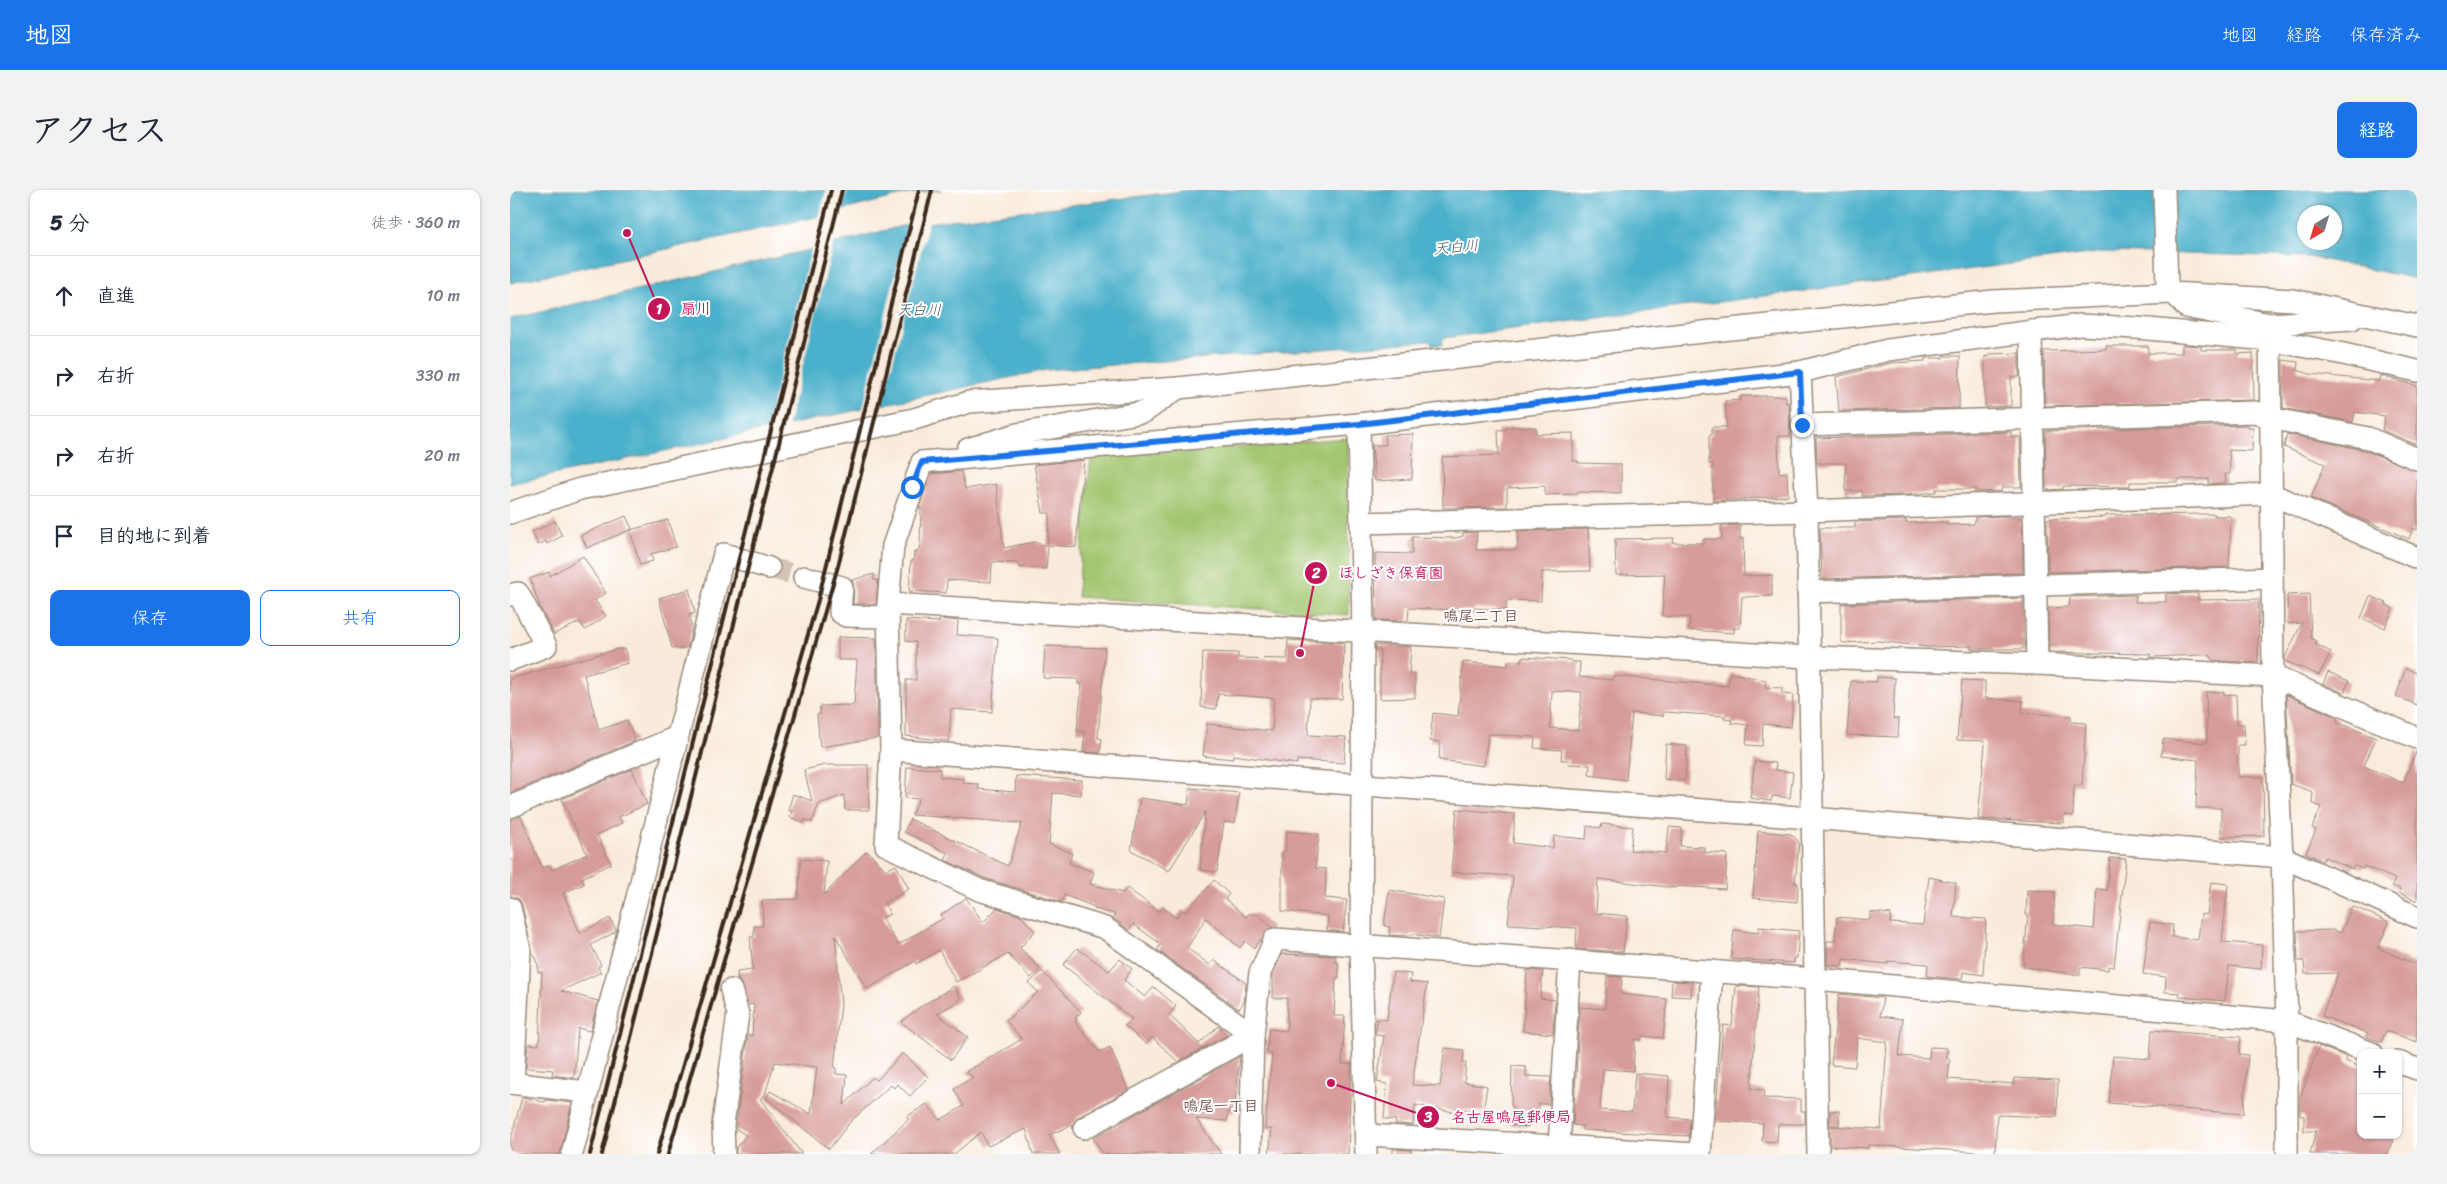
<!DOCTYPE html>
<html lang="ja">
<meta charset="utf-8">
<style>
:root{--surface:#fff;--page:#f2f2f3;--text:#1f2937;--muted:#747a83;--line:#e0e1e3;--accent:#1a73e8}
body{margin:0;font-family:Sriracha,"Klee One",sans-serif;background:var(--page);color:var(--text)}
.controls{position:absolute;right:15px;bottom:15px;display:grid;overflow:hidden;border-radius:10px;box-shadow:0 1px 4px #0004}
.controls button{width:45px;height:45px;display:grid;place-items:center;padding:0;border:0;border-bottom:1px solid var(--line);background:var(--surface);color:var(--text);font:25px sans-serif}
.compass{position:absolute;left:1787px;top:15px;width:45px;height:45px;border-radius:50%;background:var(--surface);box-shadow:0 1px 4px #0004;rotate:218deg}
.stop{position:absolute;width:15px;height:15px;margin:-11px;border:4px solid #1a73e8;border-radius:50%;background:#fff}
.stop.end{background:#1a73e8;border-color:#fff;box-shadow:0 1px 5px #0008}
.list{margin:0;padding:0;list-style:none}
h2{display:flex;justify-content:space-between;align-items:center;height:65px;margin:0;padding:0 20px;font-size:21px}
h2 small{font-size:16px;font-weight:400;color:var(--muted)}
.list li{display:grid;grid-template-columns:32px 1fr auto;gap:15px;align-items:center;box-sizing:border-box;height:80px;padding:0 20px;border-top:1px solid var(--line)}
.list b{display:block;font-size:19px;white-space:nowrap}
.list em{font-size:16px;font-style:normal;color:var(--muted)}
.actions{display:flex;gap:10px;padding:15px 20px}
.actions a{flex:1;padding:11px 0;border:1px solid var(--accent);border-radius:10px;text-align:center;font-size:18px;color:var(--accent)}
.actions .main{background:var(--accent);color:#fff}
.icon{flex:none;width:28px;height:28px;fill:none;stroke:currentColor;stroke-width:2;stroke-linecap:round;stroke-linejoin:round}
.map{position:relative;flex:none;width:1907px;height:964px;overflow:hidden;border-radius:10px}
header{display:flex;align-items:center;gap:30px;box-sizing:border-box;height:70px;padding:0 25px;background:var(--accent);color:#fff}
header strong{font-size:24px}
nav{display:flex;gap:28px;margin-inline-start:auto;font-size:18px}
.intro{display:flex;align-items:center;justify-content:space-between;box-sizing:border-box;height:120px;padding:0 30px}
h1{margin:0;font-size:35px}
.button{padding:12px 22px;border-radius:10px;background:var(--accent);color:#fff;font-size:18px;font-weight:700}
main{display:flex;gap:30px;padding:0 30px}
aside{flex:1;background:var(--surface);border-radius:10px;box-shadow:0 1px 4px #0004}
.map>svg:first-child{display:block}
</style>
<header>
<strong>地図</strong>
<nav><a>地図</a><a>経路</a><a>保存済み</a></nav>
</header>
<div class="intro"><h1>アクセス</h1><a class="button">経路</a></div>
<main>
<aside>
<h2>5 分<small>徒歩 · 360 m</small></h2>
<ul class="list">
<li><svg class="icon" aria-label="ahead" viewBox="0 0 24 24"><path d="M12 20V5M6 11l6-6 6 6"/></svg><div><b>直進</b></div><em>10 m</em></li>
<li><svg class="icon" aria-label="right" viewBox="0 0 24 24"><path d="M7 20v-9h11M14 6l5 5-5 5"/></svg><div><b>右折</b></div><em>330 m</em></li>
<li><svg class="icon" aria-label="right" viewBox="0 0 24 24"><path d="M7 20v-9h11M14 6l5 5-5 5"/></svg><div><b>右折</b></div><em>20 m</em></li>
<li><svg class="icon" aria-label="arrive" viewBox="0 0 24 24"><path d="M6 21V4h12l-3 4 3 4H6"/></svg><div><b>目的地に到着</b></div></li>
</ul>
<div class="actions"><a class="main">保存</a><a>共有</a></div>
</aside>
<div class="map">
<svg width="1907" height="964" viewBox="0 0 1907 964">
<rect width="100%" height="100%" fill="#fff"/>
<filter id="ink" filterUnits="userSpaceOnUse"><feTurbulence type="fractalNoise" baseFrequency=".02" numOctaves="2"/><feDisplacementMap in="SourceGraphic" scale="10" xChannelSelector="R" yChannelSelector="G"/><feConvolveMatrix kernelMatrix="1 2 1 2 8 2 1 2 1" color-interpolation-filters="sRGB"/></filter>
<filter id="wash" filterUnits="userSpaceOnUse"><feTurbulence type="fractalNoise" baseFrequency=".0096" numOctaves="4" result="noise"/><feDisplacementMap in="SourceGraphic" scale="20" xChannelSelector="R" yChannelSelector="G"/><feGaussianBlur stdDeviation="1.12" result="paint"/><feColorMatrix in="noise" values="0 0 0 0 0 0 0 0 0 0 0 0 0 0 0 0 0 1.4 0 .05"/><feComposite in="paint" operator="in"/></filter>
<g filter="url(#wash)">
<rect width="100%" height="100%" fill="#f9ebdb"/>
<polygon fill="#a3c670" stroke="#6f7847" points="838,248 839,425 567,407 581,267"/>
<g fill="#4cb0cb" stroke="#446d74" fill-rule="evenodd">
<polygon points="0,0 431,0 397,4 301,28 0,93"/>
<path d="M680,0H1907V89L1800,67L1594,62L933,148L932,155H922L920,151L536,180L0,294V129L299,60L392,36ZM1794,22H1824V52H1794Z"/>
</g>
<g fill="#f9ebdb">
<polygon points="316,0 337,0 331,23 309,28"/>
<polygon points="419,30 371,218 352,222 398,32"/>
<polygon points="324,51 277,238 255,243 302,56"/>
</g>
<g id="blocks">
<g fill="#d79c9a" fill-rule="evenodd">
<polygon points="1672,155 1691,156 1691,160 1727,160 1728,164 1743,163 1744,210 1535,216 1534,161 1596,159 1596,156 1638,156 1638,163 1672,163"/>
<polygon points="1509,163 1509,187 1501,187 1501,216 1475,217 1475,166 1479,167 1479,164"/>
<polygon points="1433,166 1450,166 1449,218 1329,221 1326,187 1381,173 1415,171 1415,168 1433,168"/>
<polygon points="1773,170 1788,172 1787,180 1800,184 1869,191 1870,185 1907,196 1907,255 1872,240 1875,226 1845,222 1843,232 1773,218"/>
<polygon points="1231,206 1276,206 1276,213 1279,213 1280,246 1268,246 1269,283 1277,282 1278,306 1203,311 1203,274 1199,274 1199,245 1202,245 1202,237 1217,237 1215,211 1231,210"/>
<polygon points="1738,235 1738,238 1743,238 1742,261 1719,260 1720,284 1715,284 1716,293 1699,294 1699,289 1668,289 1668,292 1620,292 1620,297 1553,296 1553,299 1538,300 1536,298 1535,241"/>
<polygon points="998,237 1026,237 1026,244 1063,243 1063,271 1068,271 1068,273 1111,274 1111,303 1067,302 1067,304 1035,305 1035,296 997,298 997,317 933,318 932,267 989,265 988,240 998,239"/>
<polygon points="1501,242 1501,247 1510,247 1511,297 1492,297 1491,301 1466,302 1466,299 1426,299 1426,302 1396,305 1352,306 1352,301 1335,301 1336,273 1307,273 1306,248"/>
<polygon points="903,244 902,289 865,291 862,255 876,255 875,245"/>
<polygon points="1777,244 1854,260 1907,281 1907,340 1903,338 1899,349 1801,308 1815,274 1774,257"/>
<polygon points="574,270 566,357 537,355 540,323 533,323 524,275"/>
<polygon points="451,281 455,299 486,294 494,358 524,352 538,356 536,379 509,377 509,373 482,372 481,392 437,390 436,403 399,401 401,371 403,371 404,362 408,362 410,355 411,318 409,318 421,284"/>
<polygon points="1705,324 1705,326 1721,326 1719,377 1538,382 1537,329 1596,327 1596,325"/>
<polygon points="116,326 122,339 77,358 71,345"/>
<polygon points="1491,326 1512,328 1513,383 1312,389 1310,338 1345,338 1345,332 1396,330 1396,333 1437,332 1437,335 1464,334 1466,327"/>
<polygon points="158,330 166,357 141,364 143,371 130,375 120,340"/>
<polygon points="45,331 52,346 37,354 36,351 28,355 22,342"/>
<polygon points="1230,335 1230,349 1233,349 1234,386 1262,385 1262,406 1232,407 1230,438 1224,438 1224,443 1179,440 1180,428 1152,426 1155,384 1106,385 1105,349 1164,348 1163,353 1194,353 1194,349 1212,349 1211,336"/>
<polygon points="1078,339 1080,381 1032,382 1031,411 997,410 996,420 964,418 964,421 899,418 898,431 866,430 865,363 902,364 902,347 946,348 953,346 953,343 967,342 966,360 1007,360 1008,341"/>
<polygon points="73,366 96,403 85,410 96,426 75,440 70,432 44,444 30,417 20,389 39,382 40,386"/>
<polygon points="364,384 364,390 368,390 366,414 343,414 344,398 342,390"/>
<polygon points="179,399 185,423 179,425 182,438 178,457 167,460 166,457 162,458 149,408"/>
<polygon points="1688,403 1688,410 1749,409 1748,473 1702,470 1701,466 1691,465 1640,467 1640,464 1539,462 1538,418 1559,417 1560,407 1626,405 1625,412 1656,412 1656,404"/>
<polygon points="1799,404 1801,448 1806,451 1805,454 1821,462 1809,485 1775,471 1775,467 1792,433 1778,434 1777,405"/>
<polygon points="1860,406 1877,413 1876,415 1883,418 1875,438 1851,428"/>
<polygon points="1513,408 1513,459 1461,459 1461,456 1418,457 1368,451 1333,453 1331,451 1331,414"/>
<polygon points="430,429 448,431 447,445 488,448 482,522 441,519 439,551 396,546 396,490 406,490 406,452 396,451 396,430 429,432"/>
<polygon points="328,447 366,448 368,548 310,557 307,524 310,525 310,516 344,515 347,470 328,470"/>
<polygon points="778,450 834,453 832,509 800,508 798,545 836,547 834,573 787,570 787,574 723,565 723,569 693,566 697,534 762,541 764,508 708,504 706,519 691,517 693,462 728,463 728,468 777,469"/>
<polygon points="865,455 901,457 899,484 905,484 905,508 870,509 870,460 865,460"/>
<polygon points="535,456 595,458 588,548 592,549 590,563 573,562 575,542 567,541 572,494 568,494 568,489 533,488"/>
<polygon points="108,459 115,459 118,473 74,485 89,540 117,530 125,551 0,603 0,489"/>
<path d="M1012,467L1061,470V472H1070L1069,487L1103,490V486L1218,496L1220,483L1256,490L1255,497L1272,498V504L1283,505L1281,537L1253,534L1252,556L1236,555L1238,535L1221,533L1222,530L1214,529L1215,526L1154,522L1153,526L1122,523L1116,590L1079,585L1080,575L1058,574L1059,570H1051L1052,560L1024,558L1025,547L978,544L974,576L929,570L930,552L920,551L923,523L948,526L953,472L998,476V471H1011ZM1042,501L1072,502L1068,540L1040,538Z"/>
<polygon points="1896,478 1907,484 1907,515 1886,506"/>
<polygon points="1818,482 1839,491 1834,503 1813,494"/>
<polygon points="1367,487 1385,488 1383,528 1389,529 1388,547 1337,545 1341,491 1367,492"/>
<polygon points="1452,490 1475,491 1475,508 1513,511 1512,523 1561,526 1561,532 1576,533 1572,595 1564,595 1563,626 1554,625 1554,633 1468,629 1475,555 1474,551 1447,550"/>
<polygon points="1696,502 1714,502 1714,505 1726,504 1727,534 1734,534 1735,555 1728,555 1728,587 1753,587 1754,646 1711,647 1711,618 1686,618 1688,570 1651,566 1653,549 1697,553"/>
<polygon points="1776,505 1824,526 1828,529 1826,532 1866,548 1854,576 1893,593 1907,560 1907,711 1889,703 1890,699 1882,696 1885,689 1854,676 1853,679 1844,675 1842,679 1815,667 1813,671 1796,663 1806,640 1802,638 1811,617 1802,613 1803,602 1781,594"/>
<polygon points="1156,554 1177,556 1175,591 1154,589"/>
<polygon points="1245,571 1266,573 1265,580 1283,582 1280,608 1262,606 1261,611 1240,608"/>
<polygon points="315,575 358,575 359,620 335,620 334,605 309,614 302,632 295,630 294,633 280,627 282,621 278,620 283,604 302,611 294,580"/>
<polygon points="397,577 430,579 430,587 454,589 453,593 469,594 468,599 505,602 506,586 572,590 571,605 543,603 539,654 562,663 559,673 584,682 580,694 613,703 617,698 650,722 653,718 666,728 672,720 676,722 704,690 719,704 715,709 736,727 740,723 742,725 746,723 762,737 744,758 735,751 730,758 696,728 677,758 700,775 704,770 736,793 734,812 729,819 647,760 651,754 623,734 619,740 603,728 605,724 584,719 585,717 554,705 552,712 474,688 435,670 438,663 394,642 400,629 498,676 512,633 402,625 409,609 395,608"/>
<polygon points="122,579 137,614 109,627 112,633 87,645 101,674 72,688 74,694 53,703 70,743 100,728 106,740 105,742 81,755 91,775 88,777 91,782 51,801 88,811 80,841 68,838 64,888 42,885 43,880 16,878 18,854 29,855 32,782 28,782 28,775 22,762 12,715 9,709 0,706 0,629 11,626 32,678 39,675 42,680 77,664 52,609"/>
<polygon points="680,598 729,603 725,633 714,632 707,682 690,680 695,622 659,681 621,660 630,608 678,615"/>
<polygon points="947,619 1005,624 1003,653 1043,658 1044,646 1076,649 1077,636 1091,638 1092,634 1123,637 1120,660 1156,663 1159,637 1172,638 1170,656 1194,657 1194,662 1217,664 1215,699 1166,696 1166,698 1088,689 1086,723 1117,726 1113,762 1066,759 1067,738 998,734 1003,686 941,682"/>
<polygon points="777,641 809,644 805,678 816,679 815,708 837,710 833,742 817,740 818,726 772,721 772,662 775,662"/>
<polygon points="1248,641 1281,644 1289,652 1285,693 1288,693 1287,712 1243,708"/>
<polygon points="357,661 376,680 386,675 399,699 374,713 380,724 372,728 388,755 434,728 431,725 456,708 473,732 487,718 511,726 525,741 510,758 530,779 521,788 498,764 446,792 429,760 406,774 405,771 357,799 325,745 331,815 324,878 326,878 326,884 337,885 334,915 363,887 367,890 393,863 418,887 400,906 387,894 384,898 381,895 341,931 319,959 256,908 260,901 301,924 307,877 265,872 255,904 250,909 292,964 226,964 226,958 236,945 226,939 226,935 238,845 242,846 244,814 238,815 233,796 228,790 227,782 243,780 240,747 244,747 244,736 253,736 252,710 288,709 291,669 317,671 314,705"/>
<polygon points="1600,668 1616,669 1604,777 1598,776 1598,780 1570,777 1570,785 1513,777 1518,725 1516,725 1517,700 1545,702 1543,734 1584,739 1587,699 1597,700"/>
<polygon points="1419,687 1446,693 1443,727 1476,729 1473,785 1453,782 1452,789 1417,786 1418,774 1378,771 1378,774 1333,769 1332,776 1317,775 1317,751 1325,751 1327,727 1360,730 1360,722 1381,724 1380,733 1413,735"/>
<polygon points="1701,692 1718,694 1712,752 1752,755 1751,779 1719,776 1715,811 1669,807 1670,803 1655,802 1656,787 1633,784 1640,732 1663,735 1662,747 1688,750 1691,724 1697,725"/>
<polygon points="879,700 934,709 929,748 901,744 900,746 879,745 880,737 874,736"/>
<polygon points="1842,716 1879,732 1868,758 1907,775 1907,852 1876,841 1871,852 1857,847 1858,843 1812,826 1828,783 1795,784 1794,771 1788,771 1787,741 1824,740 1831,743"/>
<polygon points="1249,737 1289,741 1287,768 1284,768 1284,773 1221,769 1224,740 1249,743"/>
<polygon points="567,758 599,781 610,769 622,779 614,790 635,807 644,797 666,816 659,825 689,854 708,836 717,845 668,872 642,847 636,854 615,836 622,829 553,775"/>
<polygon points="772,764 826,766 825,772 828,772 829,788 826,788 824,826 835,826 832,874 841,874 838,964 759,964 762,939 755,939 762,864 756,863 759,839 777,841 777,808 763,808 763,783"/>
<polygon points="1017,780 1033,781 1030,808 1045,810 1043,844 1013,841"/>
<polygon points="532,781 571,822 565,828 567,830 565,832 589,862 600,857 618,900 568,927 562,935 539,945 550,964 523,964 516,939 478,956 471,942 444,964 361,964 399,929 396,927 417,914 430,930 454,916 444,899 463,887 456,882 512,849 496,831 528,802 519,793"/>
<polygon points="883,782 901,784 900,792 917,794 902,895 930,896 935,858 954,860 953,873 956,873 954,892 977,896 973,922 950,919 950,923 905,915 903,935 885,934 886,930 874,929 877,894 867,892 874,846 866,845 866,840 867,829 877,830"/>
<polygon points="1097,786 1112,787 1111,804 1157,809 1153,848 1132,846 1131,850 1125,849 1123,881 1093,879 1090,920 1122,922 1125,883 1159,886 1157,927 1180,929 1179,946 1072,940 1073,936 1063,935 1070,817 1095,819"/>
<polygon points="1162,791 1182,792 1181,807 1161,806"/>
<polygon points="444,796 451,809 427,824 458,847 441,870 391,832 407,819"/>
<polygon points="1226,796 1249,797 1241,899 1254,900 1253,908 1291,909 1291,921 1295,921 1295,934 1268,934 1267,952 1252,951 1253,933 1205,931 1213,835 1222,836"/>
<polygon points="1329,804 1373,808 1370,826 1393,829 1389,866 1419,868 1420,857 1437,858 1437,869 1440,869 1438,889 1504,894 1504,888 1548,890 1547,927 1487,925 1485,963 1358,955 1358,958 1320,956 1320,936 1371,939 1377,852 1347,848 1345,877 1321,875"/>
<polygon points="1642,840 1731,847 1729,864 1738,865 1733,924 1599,913 1603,866 1640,869"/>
<polygon points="1809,856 1836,867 1835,871 1851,877 1851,945 1885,945 1877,964 1800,964 1806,941 1794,941 1794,926 1790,926 1790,907"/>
<polygon points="730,866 724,923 718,922 717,931 686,929 711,964 593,964 583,948"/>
<polygon points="1002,876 1016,877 1016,886 1041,887 1039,914 1029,914 1029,921 1019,920 1018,937 1001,935 1003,916 1001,916"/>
<polygon points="12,907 35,912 36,910 62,913 50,964 0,964 0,952"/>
<rect x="1320" y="921" width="9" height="14"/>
<polygon points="883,959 901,960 901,964 883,964"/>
</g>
</g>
</g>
<g filter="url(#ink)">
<use href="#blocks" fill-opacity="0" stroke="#9a8a7c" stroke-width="1"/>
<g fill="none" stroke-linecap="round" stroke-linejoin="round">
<polyline stroke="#d3c4b5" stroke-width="21" stroke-dasharray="21 11" stroke-linecap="butt" points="259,378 294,387"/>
<g stroke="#9a8a7c" stroke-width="24">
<g id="minor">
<polyline points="1654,0 1657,95 1676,117 1760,134 1842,129"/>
<polyline points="1760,134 1763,486 1772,667 1777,831 1777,964"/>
<polyline points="1521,141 1527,474"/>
<polyline points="1290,182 1297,321 1308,964"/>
<polyline points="849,234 853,441 851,754 856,964"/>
<polyline points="1292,235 1745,222 1760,228 1858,248 1907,269"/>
<polyline points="458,259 507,244 634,222 668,198"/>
<polyline points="412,272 849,234 1290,182 1378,160 1570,135 1627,138 1759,150 1829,163 1907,181"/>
<polyline points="412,272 383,356 378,414 381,560 376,655 469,700 595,738 743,845 574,938"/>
<polyline points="0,323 70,299 404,229 459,212 668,198 1483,111 1661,103 1783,110 1907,136"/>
<polyline points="851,333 1297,321 1761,304 1907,368"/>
<polyline points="294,387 332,397 330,422 336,426 378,427"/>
<polyline points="1298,402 1762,388"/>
<polyline points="0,405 8,403 36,456 0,470"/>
<polyline points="378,414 1298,467 1527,474 1763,486 1907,548"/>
<polyline points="381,560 1301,628 1772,667 1907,727"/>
<polyline points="0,617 167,547"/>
<polyline points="0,718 10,760 3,893"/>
<polyline points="1888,872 1907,879"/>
<polyline points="0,893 77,902"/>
<polyline points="857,945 1186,964"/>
<polyline points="1049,956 1060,770"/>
<polyline points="62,964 214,364 259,378"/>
<polyline points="214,964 213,934 228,824 221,800"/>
<polyline points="740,964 743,845 750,783 765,749 1305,789 1777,831 1862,863"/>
<polyline points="1190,964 1202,781"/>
</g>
</g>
<use href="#minor" stroke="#fff" stroke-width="21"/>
<g stroke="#3b2a1e" stroke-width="4">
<polyline points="80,964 321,0"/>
<polyline points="92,964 332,0"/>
<polyline points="147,964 308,410 409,0"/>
<polyline points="158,964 328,376 422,0"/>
</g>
</g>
</g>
<g fill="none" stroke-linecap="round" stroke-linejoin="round" filter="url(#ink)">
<polyline stroke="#1a73e8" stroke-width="6" points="402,297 412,272 849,234 1290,182 1292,235"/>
</g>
<g text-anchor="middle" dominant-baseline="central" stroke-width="4" stroke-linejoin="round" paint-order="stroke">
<g font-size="15" font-style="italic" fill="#426063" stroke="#fff">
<text transform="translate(946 57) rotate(-5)">天白川</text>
<text x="409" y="120">天白川</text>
</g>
<g font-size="15" font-weight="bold" fill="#725249" stroke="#fff">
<text x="971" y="426">鳴尾二丁目</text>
<text x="711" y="916">鳴尾一丁目</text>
</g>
</g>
<path fill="none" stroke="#c2185b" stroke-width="2" d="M117 43L149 119M790 463L806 383M821 893L918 927"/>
<g fill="#c2185b" stroke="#fff" stroke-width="2">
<circle cx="117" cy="43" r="5"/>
<circle cx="790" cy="463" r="5"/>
<circle cx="821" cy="893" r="5"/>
<circle cx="149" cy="119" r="12"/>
<circle cx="806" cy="383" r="12"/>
<circle cx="918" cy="927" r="12"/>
</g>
<g font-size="15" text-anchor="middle" font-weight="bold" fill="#fff">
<text x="149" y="124">1</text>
<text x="806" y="388">2</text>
<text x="918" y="932">3</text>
</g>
<g font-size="15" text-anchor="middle" font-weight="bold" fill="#c2185b" stroke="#fff" stroke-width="4" stroke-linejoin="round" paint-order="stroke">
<text x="186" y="124">扇川</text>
<text x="881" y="388">ほしざき保育園</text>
<text x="1001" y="932">名古屋鳴尾郵便局</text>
</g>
</svg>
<div class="controls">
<button>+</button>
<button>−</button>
</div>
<svg class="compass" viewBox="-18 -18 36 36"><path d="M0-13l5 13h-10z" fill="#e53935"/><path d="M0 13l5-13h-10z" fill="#747a83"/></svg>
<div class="stop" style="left:402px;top:297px"></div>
<div class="stop end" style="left:1292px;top:235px"></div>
</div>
</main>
